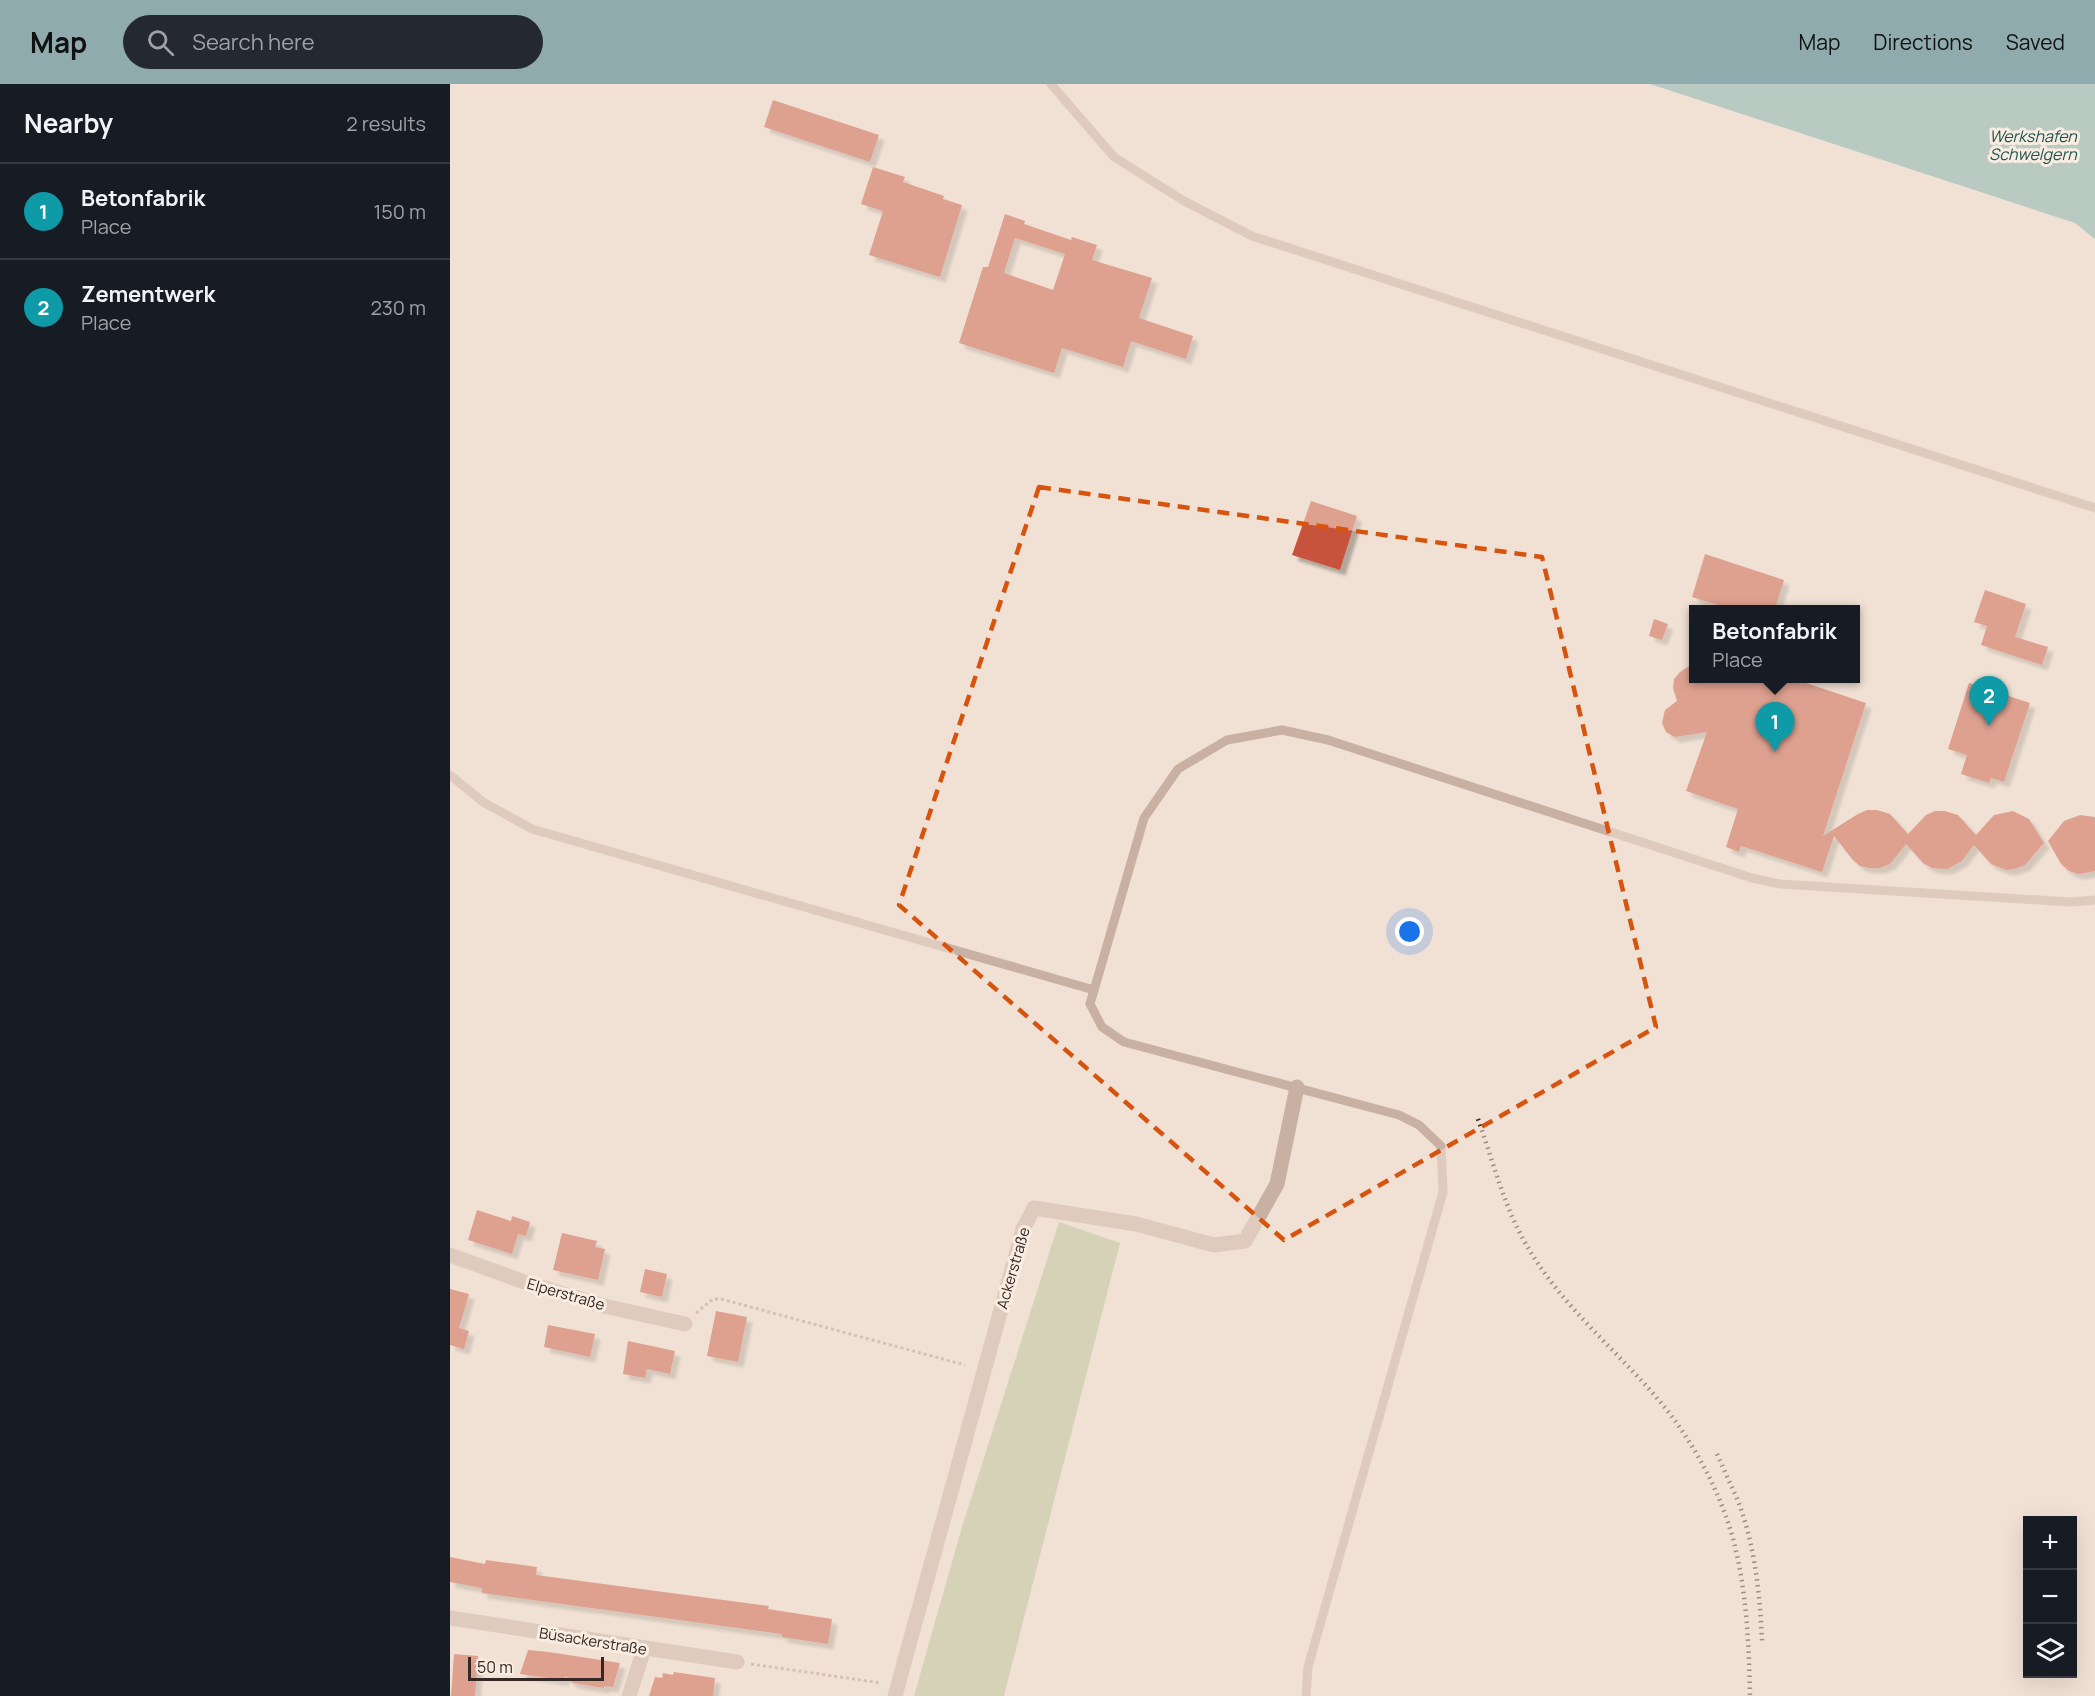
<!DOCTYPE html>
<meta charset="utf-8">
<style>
:root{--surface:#171b24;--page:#242831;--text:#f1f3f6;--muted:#9ea1a6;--line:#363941;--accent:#90abad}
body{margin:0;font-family:Manrope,sans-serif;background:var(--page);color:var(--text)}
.controls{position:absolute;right:18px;bottom:18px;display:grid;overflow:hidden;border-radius:0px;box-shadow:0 6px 24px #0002}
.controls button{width:54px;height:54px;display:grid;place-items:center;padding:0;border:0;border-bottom:2px solid var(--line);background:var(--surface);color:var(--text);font:30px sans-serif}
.scale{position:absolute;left:18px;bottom:15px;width:136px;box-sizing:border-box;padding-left:6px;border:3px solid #332824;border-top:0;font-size:16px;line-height:21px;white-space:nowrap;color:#332824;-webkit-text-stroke:4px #f9ece1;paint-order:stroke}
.you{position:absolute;left:960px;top:848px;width:21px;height:21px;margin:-15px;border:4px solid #fff;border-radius:50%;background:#1a73e8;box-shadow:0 0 0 9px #1a73e833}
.badge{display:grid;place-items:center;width:39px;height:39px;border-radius:50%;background:var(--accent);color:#fff;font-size:20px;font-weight:700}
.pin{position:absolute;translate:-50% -50px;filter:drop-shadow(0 2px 3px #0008)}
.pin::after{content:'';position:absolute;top:32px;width:21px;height:18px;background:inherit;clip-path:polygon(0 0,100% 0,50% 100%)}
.popup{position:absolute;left:1239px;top:521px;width:171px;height:78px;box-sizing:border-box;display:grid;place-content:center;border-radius:0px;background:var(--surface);filter:drop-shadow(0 2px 4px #0005);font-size:20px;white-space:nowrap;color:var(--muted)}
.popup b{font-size:22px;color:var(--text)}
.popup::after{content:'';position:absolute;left:50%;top:100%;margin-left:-12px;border:12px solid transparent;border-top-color:var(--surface)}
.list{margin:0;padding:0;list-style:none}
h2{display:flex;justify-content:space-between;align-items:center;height:78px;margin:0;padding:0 24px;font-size:26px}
h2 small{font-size:20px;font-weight:400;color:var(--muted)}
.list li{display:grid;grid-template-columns:39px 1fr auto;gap:18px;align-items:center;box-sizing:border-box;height:96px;padding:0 24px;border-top:2px solid var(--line)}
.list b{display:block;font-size:22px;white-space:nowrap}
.list p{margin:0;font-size:20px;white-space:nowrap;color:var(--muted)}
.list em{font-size:20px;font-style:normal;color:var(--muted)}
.icon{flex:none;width:33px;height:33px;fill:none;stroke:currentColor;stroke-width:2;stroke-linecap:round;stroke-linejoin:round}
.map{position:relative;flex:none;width:1645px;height:1612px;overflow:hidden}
header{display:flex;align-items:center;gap:36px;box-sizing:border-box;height:84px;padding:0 30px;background:var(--accent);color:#111}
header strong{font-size:28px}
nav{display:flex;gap:33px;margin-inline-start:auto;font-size:21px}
.search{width:420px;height:54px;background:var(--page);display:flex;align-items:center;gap:15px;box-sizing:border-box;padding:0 21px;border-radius:33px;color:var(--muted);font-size:22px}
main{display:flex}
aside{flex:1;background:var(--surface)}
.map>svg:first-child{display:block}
</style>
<header>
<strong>Map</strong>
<div class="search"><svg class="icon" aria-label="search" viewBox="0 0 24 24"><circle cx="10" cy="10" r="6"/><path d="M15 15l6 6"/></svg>Search here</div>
<nav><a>Map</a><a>Directions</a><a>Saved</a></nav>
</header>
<main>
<aside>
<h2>Nearby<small>2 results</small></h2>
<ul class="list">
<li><span class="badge" style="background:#0f9aa8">1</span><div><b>Betonfabrik</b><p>Place</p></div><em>150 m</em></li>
<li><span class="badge" style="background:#0f9aa8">2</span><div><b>Zementwerk</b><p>Place</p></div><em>230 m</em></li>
</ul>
</aside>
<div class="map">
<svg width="1645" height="1612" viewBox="0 0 1645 1612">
<defs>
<filter id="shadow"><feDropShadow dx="5.5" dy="5.5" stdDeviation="1.5" flood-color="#0004"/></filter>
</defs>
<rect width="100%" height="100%" fill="#f1e1d5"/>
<polygon fill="#b5bf96" points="609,1138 670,1159 554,1612 464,1612 512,1443"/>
<polygon fill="#74aeab" points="1200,0 1645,0 1645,155 1625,139"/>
<g fill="#c8523c" fill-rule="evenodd" filter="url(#shadow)">
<polygon points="323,16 429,51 420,78 314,43"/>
<polygon points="423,83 455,93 453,98 494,112 493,115 512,121 490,193 419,171 433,127 411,120"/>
<path d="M555,130L575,137L574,140L621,156L622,153L647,161L642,176L702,194L689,234L743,252L736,275L681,257L673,283L612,264L604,289L509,259L533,183H538ZM565,154L615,170L603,206L554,189Z"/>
<polygon points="861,417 907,432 890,486 842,471"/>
<polygon points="1255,470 1334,496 1325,525 1281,525 1242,513"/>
<polygon points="1535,506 1576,520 1565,553 1598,563 1592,581 1531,561 1537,542 1524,538"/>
<polygon points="1204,535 1218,540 1212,556 1199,552"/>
<polygon points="1244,579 1244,594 1341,594 1416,619 1373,752 1408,730 1417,726 1427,726 1440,730 1458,750 1476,731 1485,727 1495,727 1508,731 1526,751 1544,731 1563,727 1579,735 1594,759 1575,781 1565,785 1556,786 1541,780 1524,761 1512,777 1497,785 1482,784 1473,779 1456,760 1440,780 1430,784 1420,784 1410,782 1402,775 1384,752 1372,788 1291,762 1289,768 1276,763 1288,725 1236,707 1257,648 1225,653 1216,648 1212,639 1215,626 1227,617 1223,604 1224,595 1230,588"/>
<polygon points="1519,599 1580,619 1554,698 1541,694 1539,699 1511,690 1517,671 1498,665"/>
<polygon points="1630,731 1645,733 1645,787 1629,790 1619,787 1611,780 1598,757 1614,737"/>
<polygon points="27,1126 61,1137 62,1132 80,1138 76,1152 68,1150 62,1170 18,1156"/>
<polygon points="112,1149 147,1157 145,1163 155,1165 148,1196 103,1186"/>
<polygon points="195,1185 217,1190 212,1213 190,1208"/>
<polygon points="0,1205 19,1210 9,1244 19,1247 14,1265 0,1261"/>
<polygon points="266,1227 297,1233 288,1278 257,1272"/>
<polygon points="98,1241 145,1250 140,1273 94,1263"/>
<polygon points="178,1257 225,1267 220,1290 197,1285 195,1294 173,1290"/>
<polygon points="0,1473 35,1480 36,1476 87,1483 86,1491 319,1522 318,1525 382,1535 378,1560 332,1553 332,1550 32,1509 32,1504 0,1498"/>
<polygon points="78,1566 99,1568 170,1579 163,1603 154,1602 154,1604 123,1599 116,1592 112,1596 70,1590"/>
<polygon points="4,1570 28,1572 25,1612 1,1612"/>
<polygon points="224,1588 265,1594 263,1612 199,1612 205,1593 212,1594 213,1589 223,1591"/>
</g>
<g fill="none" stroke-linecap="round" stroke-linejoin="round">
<g stroke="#b49a8c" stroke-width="3" stroke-dasharray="3 3" stroke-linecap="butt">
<polyline points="246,1229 263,1215 271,1215 515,1281"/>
<polyline points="301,1580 431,1599"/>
</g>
<g stroke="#c8b0a2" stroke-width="9">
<polyline points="601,0 664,73 734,117 802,152 1645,424"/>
<polyline points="0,691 33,718 82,745 644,906"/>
<polyline points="856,1612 858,1583 993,1108 991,1062 969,1041 949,1031 674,958 652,943 640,920 694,734 728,685 777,656 832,646 878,656 1302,794 1330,800 1621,818 1645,816"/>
</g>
<g stroke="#c8b0a2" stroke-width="15">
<polyline points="0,1171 77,1199 154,1222 235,1240"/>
<polyline points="0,1534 287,1578"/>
<polyline points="179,1612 194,1565"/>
<polyline points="445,1612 573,1145 584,1124 686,1140 764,1161 795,1157 827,1100 847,1003"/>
</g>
<g stroke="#332824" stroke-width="4.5" stroke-dasharray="1.5 4.5" stroke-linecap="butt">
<path d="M1028,1035C1043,1077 1054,1123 1077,1162C1111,1221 1163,1263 1207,1314C1244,1357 1275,1415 1287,1471C1297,1517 1299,1564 1300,1611"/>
<path d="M1267,1370C1274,1386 1281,1401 1288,1417C1305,1462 1310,1510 1312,1558"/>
</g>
</g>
<path d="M0 0H1645V1612H0ZM589,403L1092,473L1206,943L834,1156L449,821Z" fill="#f1e1d5" fill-opacity=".55" fill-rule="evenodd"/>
<path fill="none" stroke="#d6540e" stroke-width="4.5" stroke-dasharray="12 8" stroke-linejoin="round" d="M589,403L1092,473L1206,943L834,1156L449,821Z"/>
<g text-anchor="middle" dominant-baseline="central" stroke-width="6" stroke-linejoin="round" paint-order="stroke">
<g font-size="15" fill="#332824" stroke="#f9ece1">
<text transform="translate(563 1184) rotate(-74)">Ackerstraße</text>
<text transform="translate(116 1210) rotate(16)">Elperstraße</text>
<text transform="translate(143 1557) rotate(9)">Büsackerstraße</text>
</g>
<g font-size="16" font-style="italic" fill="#1a5453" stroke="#f9ece1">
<text x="1583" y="52">Werkshafen<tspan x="1583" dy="18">Schwelgern</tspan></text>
</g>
</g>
</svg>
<div class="controls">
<button>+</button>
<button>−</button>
<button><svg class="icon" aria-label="layers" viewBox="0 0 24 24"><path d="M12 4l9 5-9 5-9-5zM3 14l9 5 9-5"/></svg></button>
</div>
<div class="scale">50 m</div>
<div class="you"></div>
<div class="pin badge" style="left:1325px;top:668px;background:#0f9aa8">1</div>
<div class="popup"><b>Betonfabrik</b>Place</div>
<div class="pin badge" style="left:1539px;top:642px;background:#0f9aa8">2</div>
</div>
</main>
